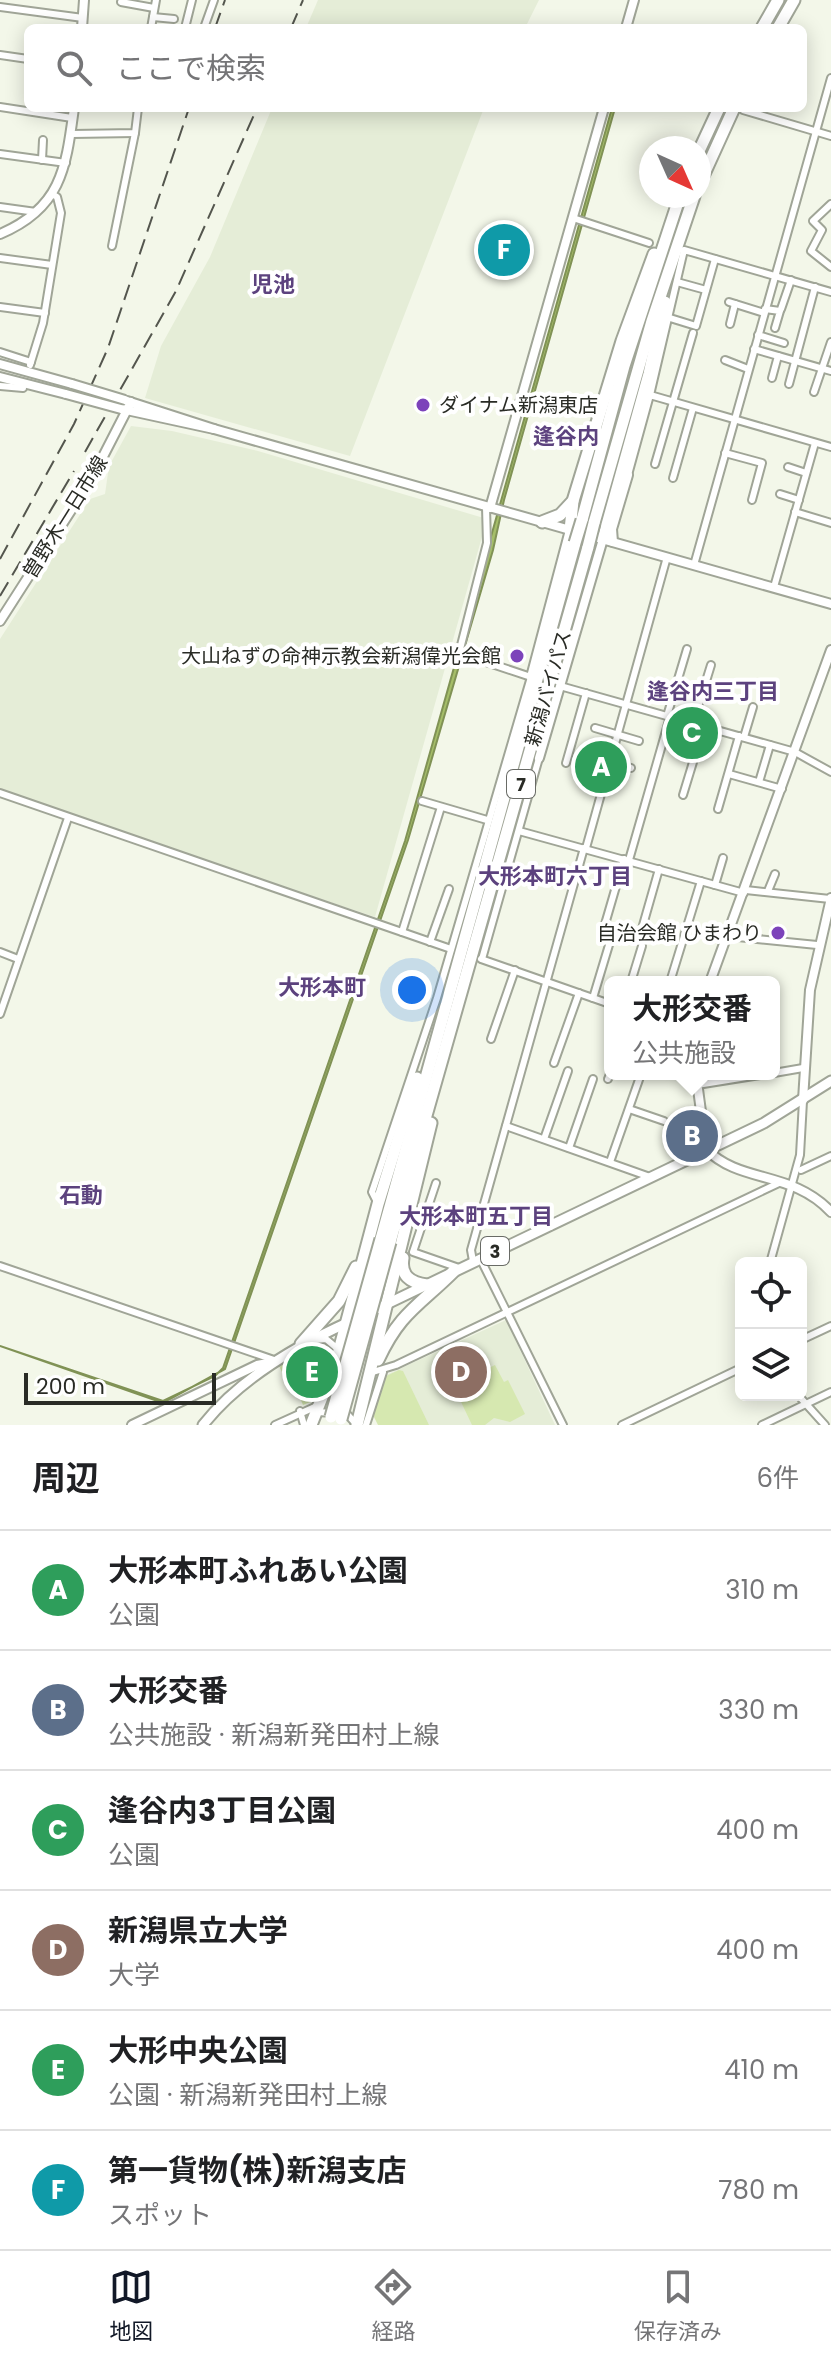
<!DOCTYPE html>
<html lang="ja">
<meta charset="utf-8">
<style>
:root{--surface:#fff;--page:#f6f6f6;--text:#202124;--muted:#757577;--line:#e0e0e0;--accent:#111827}
body{margin:0;font-family:Poppins,"Noto Sans JP",sans-serif;background:var(--page);color:var(--text)}
.controls{position:absolute;right:24px;bottom:24px;display:grid;overflow:hidden;border-radius:12px;box-shadow:0 4px 20px #0003}
.controls button{width:72px;height:72px;display:grid;place-items:center;padding:0;border:0;border-bottom:2px solid var(--line);background:var(--surface);color:var(--text);font:40px sans-serif}
.compass{position:absolute;left:639px;top:136px;width:72px;height:72px;border-radius:50%;background:var(--surface);box-shadow:0 4px 20px #0003;rotate:135deg}
.scale{position:absolute;left:24px;bottom:20px;width:192px;box-sizing:border-box;padding-left:8px;border:4px solid #292b25;border-top:0;font-size:22px;line-height:28px;white-space:nowrap;color:#292b25;-webkit-text-stroke:6px #fff;paint-order:stroke}
.you{position:absolute;left:412px;top:990px;width:28px;height:28px;margin:-20px;border:6px solid #fff;border-radius:50%;background:#1a73e8;box-shadow:0 0 0 12px #1a73e833}
.badge{display:grid;place-items:center;width:52px;height:52px;border-radius:50%;background:var(--accent);color:#fff;font-size:26px;font-weight:700}
.pin{position:absolute;translate:-50% -50%;border:4px solid #fff;box-shadow:0 2px 8px #0006}
.popup{position:absolute;left:604px;top:976px;width:176px;height:104px;box-sizing:border-box;display:grid;place-content:center;border-radius:12px;background:var(--surface);filter:drop-shadow(0 2px 6px #0005);font-size:26px;white-space:nowrap;color:var(--muted)}
.popup b{font-size:30px;color:var(--text)}
.popup::after{content:'';position:absolute;left:50%;top:100%;margin-left:-16px;border:16px solid transparent;border-top-color:var(--surface)}
.list{margin:0;padding:0;list-style:none}
h2{display:flex;justify-content:space-between;align-items:center;height:104px;margin:0;padding:0 32px;font-size:34px}
h2 small{font-size:26px;font-weight:400;color:var(--muted)}
.list li{display:grid;grid-template-columns:52px 1fr auto;gap:24px;align-items:center;box-sizing:border-box;height:120px;padding:0 32px;border-top:2px solid var(--line)}
.list b{display:block;font-size:30px;white-space:nowrap}
.list p{margin:0;font-size:26px;white-space:nowrap;color:var(--muted)}
.list em{font-size:26px;font-style:normal;color:var(--muted)}
.icon{flex:none;width:44px;height:44px;fill:none;stroke:currentColor;stroke-width:2;stroke-linecap:round;stroke-linejoin:round}
.map{position:relative;flex:none;width:831px;height:1425px;overflow:hidden}
.search{position:absolute;background:var(--surface);box-shadow:0 4px 20px #0003;left:24px;right:24px;top:24px;height:88px;display:flex;align-items:center;gap:20px;box-sizing:border-box;padding:0 28px;border-radius:12px;color:var(--muted);font-size:30px}
.sheet{height:824px;background:var(--surface)}
nav{display:flex;justify-content:space-around;align-items:center;box-sizing:border-box;height:112px;border-top:2px solid var(--line);background:var(--surface);font-size:22px;color:var(--muted)}
nav a{display:grid;justify-items:center;gap:4px}
nav .on{color:var(--accent)}
.map>svg:first-child{display:block}
</style>
<div class="map">
<svg width="831" height="1425" viewBox="0 0 831 1425">
<rect width="100%" height="100%" fill="#f3f7e9"/>
<g fill="#e5edd7">
<polygon points="318,0 539,0 525,28 306,28"/>
<polygon points="272,108 484,108 350,456 145,398 161,346 210,257"/>
<polygon points="131,426 172,431 258,451 487,519 375,917 0,793 0,639 90,499 105,494 109,466"/>
<polygon points="506,1320 555,1425 378,1425 386,1375"/>
</g>
<g fill="#d6e8b0">
<polygon points="316,1343 331,1346 334,1355 317,1399 303,1405 297,1391 301,1389 299,1375 291,1370 283,1374 278,1364"/>
<polygon points="495,1365 504,1382 508,1380 525,1414 510,1422 494,1418 485,1425 472,1425 453,1385"/>
<polygon points="399,1370 403,1371 429,1425 378,1425 372,1413 384,1377"/>
</g>
<polygon fill="#a5be69" stroke="#809255" stroke-width="2" points="612,108 615,108 504,500 493,550 408,840 225,1369 163,1403 0,1346 163,1401 215,1376 223,1368 405,841"/>
<g fill="none" stroke-linecap="round" stroke-linejoin="round">
<g stroke="#a0a597" stroke-width="10">
<g id="street">
<polyline points="121,2 154,8"/>
<polyline points="0,7 83,18"/>
<polyline points="153,17 174,19"/>
<polyline points="151,28 156,0"/>
<polyline points="185,28 192,0"/>
<polyline points="204,28 214,0"/>
<polyline points="0,55 28,59"/>
<polyline points="0,107 72,118"/>
<polyline points="743,110 831,136"/>
<polyline points="72,134 135,133 138,108"/>
<polyline points="0,154 66,163"/>
<polyline points="42,160 43,140"/>
<polyline points="831,204 813,221 822,230 811,251 831,267"/>
<polyline points="0,207 36,212"/>
<polyline points="573,218 649,243"/>
<polyline points="112,246 135,133"/>
<polyline points="0,258 52,265"/>
<polyline points="677,282 706,290"/>
<polyline points="729,302 764,313"/>
<polyline points="0,307 45,313"/>
<polyline points="765,309 780,311 775,328"/>
<polyline points="781,309 791,280"/>
<polyline points="670,318 696,326 715,259"/>
<polyline points="730,324 735,304"/>
<polyline points="758,335 784,343"/>
<polyline points="754,349 831,371"/>
<polyline points="0,352 31,362"/>
<polyline points="725,360 748,369"/>
<polyline points="30,365 43,323 61,213 57,197 52,194"/>
<polyline points="772,378 778,356"/>
<polyline points="789,384 815,287"/>
<polyline points="0,386 23,388"/>
<polyline points="814,392 831,342"/>
<polyline points="650,395 684,250 831,292"/>
<polyline points="725,453 762,463 752,500"/>
<polyline points="655,464 693,333"/>
<polyline points="788,467 806,473"/>
<polyline points="628,475 650,395 831,447"/>
<polyline points="673,478 693,408"/>
<polyline points="780,494 799,500"/>
<polyline points="795,512 831,523"/>
<polyline points="694,565 831,78"/>
<polyline points="774,587 815,443"/>
<polyline points="560,686 795,752 831,772"/>
<polyline points="667,716 687,649"/>
<polyline points="693,723 711,665"/>
<polyline points="595,728 639,741"/>
<polyline points="744,737 753,707"/>
<polyline points="585,755 631,768"/>
<polyline points="566,763 586,693"/>
<polyline points="729,774 782,789"/>
<polyline points="759,782 770,745"/>
<polyline points="0,793 451,949"/>
<polyline points="683,795 704,726"/>
<polyline points="422,801 487,820"/>
<polyline points="718,809 739,736"/>
<polyline points="519,831 744,893"/>
<polyline points="586,848 667,557"/>
<polyline points="629,860 670,717"/>
<polyline points="715,885 723,858"/>
<polyline points="746,890 830,899"/>
<polyline points="768,891 775,874"/>
<polyline points="603,931 624,859"/>
<polyline points="402,932 441,807"/>
<polyline points="728,936 817,945"/>
<polyline points="639,939 659,869"/>
<polyline points="430,942 449,889"/>
<polyline points="0,952 18,959"/>
<polyline points="481,959 610,1004"/>
<polyline points="482,959 539,758"/>
<polyline points="631,982 642,946"/>
<polyline points="670,982 701,881"/>
<polyline points="593,998 612,935"/>
<polyline points="0,1014 68,818"/>
<polyline points="491,1039 515,970"/>
<polyline points="554,1063 579,993"/>
<polyline points="774,1073 803,1068"/>
<polyline points="608,1079 610,1074"/>
<polyline points="697,1085 766,1074"/>
<polyline points="629,1109 664,1121"/>
<polyline points="682,1116 672,1142 699,1152"/>
<polyline points="506,1126 650,1177"/>
<polyline points="544,1139 568,1071"/>
<polyline points="569,1148 593,1079"/>
<polyline points="610,1162 641,1074"/>
<polyline points="801,1170 831,1156"/>
<polyline points="436,1183 413,1252 459,1268"/>
<polyline points="378,1204 372,1192 437,998 531,677 459,653 487,543 486,507"/>
<polyline points="480,1258 563,1425"/>
<polyline points="473,1261 471,1250 584,848"/>
<polyline points="770,1263 800,1155 803,1101"/>
<polyline points="0,1266 277,1361"/>
<polyline points="315,1340 326,1339 339,1350"/>
<polyline points="801,1340 831,1326"/>
<polyline points="373,1372 396,1365 781,1182"/>
<polyline points="798,1395 825,1425"/>
<polyline points="300,1411 304,1425"/>
<polyline points="318,1412 347,1414 357,1425"/>
<polyline points="275,1425 317,1406"/>
<polyline points="366,1425 383,1372"/>
<polyline points="622,1425 741,1368"/>
<polyline points="762,1425 831,1392"/>
</g>
</g>
<g stroke="#a0a597" stroke-width="12">
<g id="secondary">
<polyline points="82,28 84,0"/>
<polyline points="626,28 634,0"/>
<path d="M0,234C62,208 66,167 74,108"/>
<polyline points="0,364 72,384"/>
<polyline points="0,377 66,394"/>
<polyline points="122,409 214,429 127,401"/>
<polyline points="214,429 831,604"/>
<polyline points="490,508 604,108"/>
<polyline points="613,542 612,529 628,475"/>
<polyline points="0,621 93,476 131,402"/>
<polyline points="531,677 570,530"/>
<polyline points="539,758 603,539"/>
<polyline points="710,982 831,650"/>
<path d="M696,1074L706,1149C740,1184 792,1170 831,1212"/>
<polyline points="803,1100 810,990 831,898"/>
<polyline points="132,1425 257,1365 273,1362"/>
</g>
</g>
<g stroke="#a0a597" stroke-width="13">
<g id="primary">
<polyline points="366,1314 764,1123 831,1081"/>
<path d="M203,1425C240,1378 296,1346 349,1322"/>
</g>
</g>
<g stroke="#a0a597" stroke-width="15">
<g id="highway">
<polyline points="762,28 778,0"/>
<polyline points="778,28 794,0"/>
<polyline points="699,151 719,108"/>
<polyline points="699,185 734,108"/>
<polyline points="582,520 624,366 680,196"/>
<polyline points="542,522 560,515 573,501 622,341 654,254"/>
<polyline points="594,523 652,321 694,196"/>
<polyline points="570,530 573,501"/>
<polyline points="603,539 649,374 665,302"/>
<polyline points="381,1239 575,543"/>
<polyline points="390,1242 588,547"/>
<path d="M403,1258C400,1275 410,1283 427,1285"/>
<polyline points="301,1344 339,1301 356,1267"/>
<path d="M378,1360C400,1312 420,1305 454,1271"/>
<polyline points="311,1425 336,1362 378,1204 417,1078"/>
<polyline points="357,1425 431,1123"/>
</g>
</g>
<use href="#street" stroke="#fff" stroke-width="6"/>
<use href="#secondary" stroke="#fff" stroke-width="8"/>
<use href="#primary" stroke="#fff" stroke-width="9"/>
<use href="#highway" stroke="#fff" stroke-width="11"/>
<g stroke="#54564e" stroke-width="2" stroke-dasharray="16 8" stroke-linecap="butt">
<polyline points="215,28 225,0"/>
<polyline points="291,28 303,0"/>
<polyline points="85,452 176,291 257,108"/>
<polyline points="0,559 74,424 108,348 189,108"/>
<polyline points="0,596 74,471"/>
</g>
<g stroke="#a0a597" stroke-width="12" stroke-linecap="butt">
<g id="secondary-bridge">
<polyline points="72,384 125,400"/>
<polyline points="66,394 121,409"/>
</g>
</g>
<g stroke="#a0a597" stroke-width="15" stroke-linecap="butt">
<g id="highway-bridge">
<polyline points="575,543 582,520"/>
<polyline points="588,547 594,523"/>
<polyline points="331,1417 381,1239"/>
<polyline points="341,1419 390,1242"/>
</g>
</g>
<use href="#secondary-bridge" stroke="#fff" stroke-width="8"/>
<use href="#highway-bridge" stroke="#fff" stroke-width="11"/>
</g>
<g fill="#7c43ba" stroke="#fff" stroke-width="3">
<circle cx="423" cy="405" r="8"/>
<circle cx="517" cy="656" r="8"/>
<circle cx="778" cy="933" r="8"/>
</g>
<g text-anchor="middle" dominant-baseline="central" stroke-width="8" stroke-linejoin="round" paint-order="stroke">
<g fill="#fff" stroke="#696b66" stroke-width="2">
<rect x="507" y="770" width="28" height="28" rx="6"/>
<rect x="481" y="1237" width="28" height="28" rx="6"/>
</g>
<g font-size="18" font-weight="bold" fill="#292b25">
<text x="521" y="784">7</text>
<text x="495" y="1251">3</text>
</g>
<g font-size="20" fill="#292b25" stroke="#fff" text-anchor="end">
<text x="439" y="405" text-anchor="start">ダイナム新潟東店</text>
<text x="501" y="656">大山ねずの命神示教会新潟偉光会館</text>
<text x="762" y="933">自治会館 ひまわり</text>
</g>
<g font-size="20" fill="#292b25" stroke="#fff">
<text transform="translate(65 517) rotate(-58)">曽野木一日市線</text>
<text transform="translate(548 688) rotate(-74)">新潟バイパス</text>
</g>
<g font-size="22" font-weight="bold" fill="#5c427e" stroke="#fff">
<text x="273" y="284">児池</text>
<text x="566" y="436">逢谷内</text>
<text x="713" y="691">逢谷内三丁目</text>
<text x="555" y="876">大形本町六丁目</text>
<text x="322" y="987">大形本町</text>
<text x="81" y="1195">石動</text>
<text x="476" y="1216">大形本町五丁目</text>
</g>
</g>
</svg>
<div class="controls">
<button><svg class="icon" aria-label="locate" viewBox="0 0 24 24"><circle cx="12" cy="12" r="6"/><path d="M12 2v4M12 18v4M2 12h4M18 12h4"/></svg></button>
<button><svg class="icon" aria-label="layers" viewBox="0 0 24 24"><path d="M12 4l9 5-9 5-9-5zM3 14l9 5 9-5"/></svg></button>
</div>
<svg class="compass" viewBox="-18 -18 36 36"><path d="M0-13l5 13h-10z" fill="#e53935"/><path d="M0 13l5-13h-10z" fill="#757577"/></svg>
<div class="scale">200 m</div>
<div class="you"></div>
<div class="pin badge" style="left:601px;top:767px;background:#2e9e5b">A</div>
<div class="pin badge" style="left:692px;top:1136px;background:#5c6f8a">B</div>
<div class="popup"><b>大形交番</b>公共施設</div>
<div class="pin badge" style="left:692px;top:733px;background:#2e9e5b">C</div>
<div class="pin badge" style="left:461px;top:1372px;background:#8d6e63">D</div>
<div class="pin badge" style="left:312px;top:1372px;background:#2e9e5b">E</div>
<div class="pin badge" style="left:504px;top:250px;background:#0f9aa8">F</div>
<div class="search"><svg class="icon" aria-label="search" viewBox="0 0 24 24"><circle cx="10" cy="10" r="6"/><path d="M15 15l6 6"/></svg>ここで検索</div>
</div>
<section class="sheet">
<h2>周辺<small>6件</small></h2>
<ul class="list">
<li><span class="badge" style="background:#2e9e5b">A</span><div><b>大形本町ふれあい公園</b><p>公園</p></div><em>310 m</em></li>
<li><span class="badge" style="background:#5c6f8a">B</span><div><b>大形交番</b><p>公共施設 · 新潟新発田村上線</p></div><em>330 m</em></li>
<li><span class="badge" style="background:#2e9e5b">C</span><div><b>逢谷内3丁目公園</b><p>公園</p></div><em>400 m</em></li>
<li><span class="badge" style="background:#8d6e63">D</span><div><b>新潟県立大学</b><p>大学</p></div><em>400 m</em></li>
<li><span class="badge" style="background:#2e9e5b">E</span><div><b>大形中央公園</b><p>公園 · 新潟新発田村上線</p></div><em>410 m</em></li>
<li><span class="badge" style="background:#0f9aa8">F</span><div><b>第一貨物(株)新潟支店</b><p>スポット</p></div><em>780 m</em></li>
</ul>
</section>
<nav>
<a class="on"><svg class="icon" aria-label="map" viewBox="0 0 24 24"><path d="M3 6l6-2 6 2 6-2v14l-6 2-6-2-6 2zM9 4v14M15 6v14"/></svg>地図</a>
<a><svg class="icon" aria-label="directions" viewBox="0 0 24 24"><path d="M12 3l9 9-9 9-9-9zM9 14v-3h6M13 9l2 2-2 2"/></svg>経路</a>
<a><svg class="icon" aria-label="saved" viewBox="0 0 24 24"><path d="M7 4h10v16l-5-4-5 4z"/></svg>保存済み</a>
</nav>
